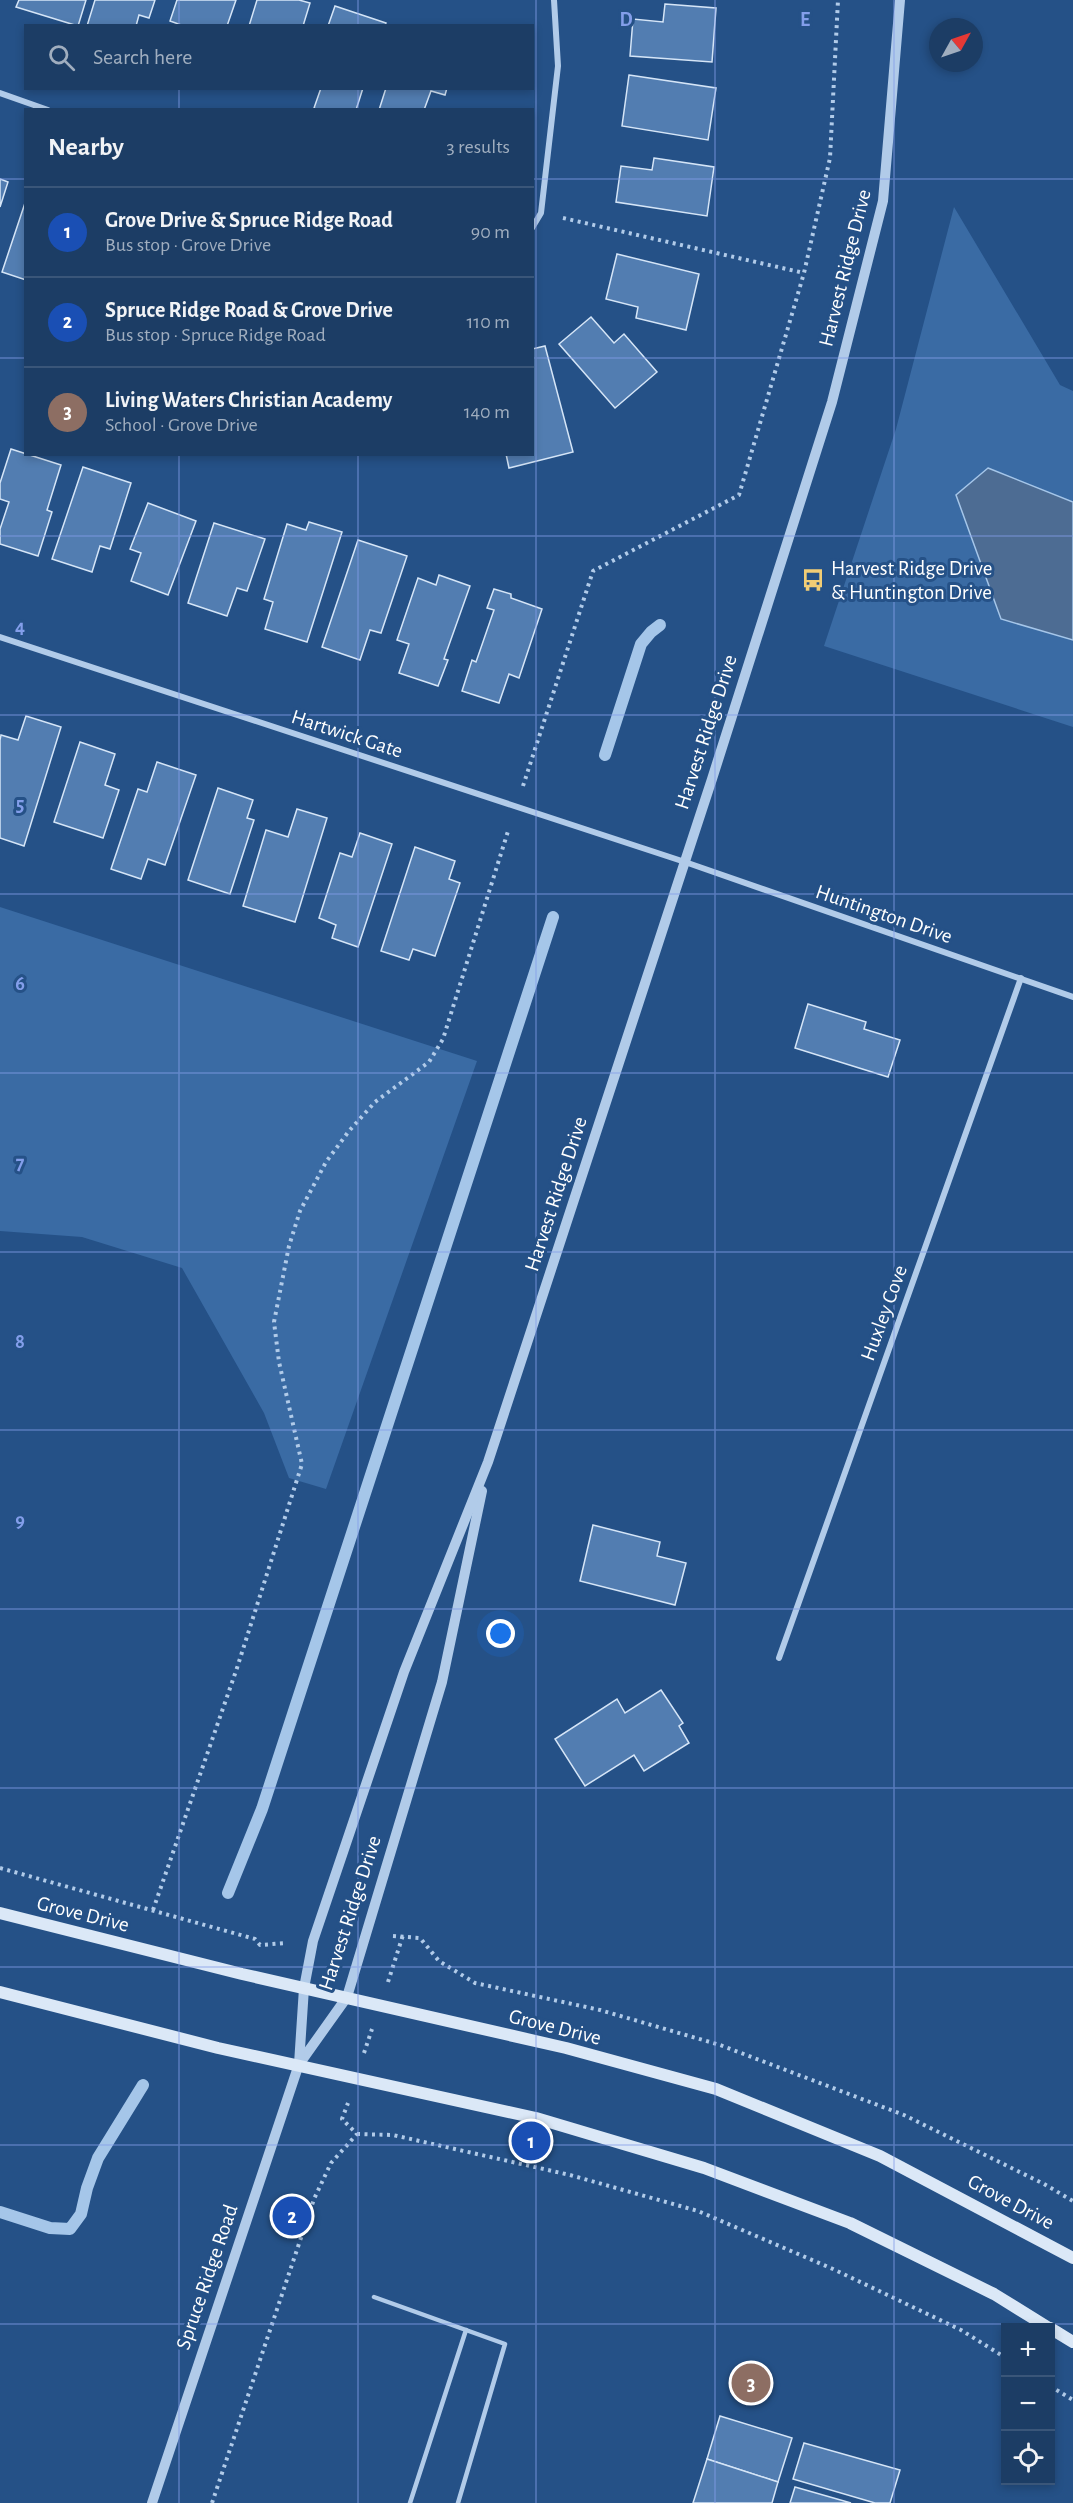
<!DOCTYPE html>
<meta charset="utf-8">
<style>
:root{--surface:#1c3d65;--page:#29486e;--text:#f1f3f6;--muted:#a0aebf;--line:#3a5679;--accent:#8abfa5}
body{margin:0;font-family:"Alegreya Sans",sans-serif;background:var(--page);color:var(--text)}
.controls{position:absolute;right:18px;bottom:18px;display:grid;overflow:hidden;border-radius:0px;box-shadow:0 3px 9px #0003}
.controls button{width:54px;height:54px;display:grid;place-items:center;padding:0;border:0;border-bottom:2px solid var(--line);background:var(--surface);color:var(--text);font:30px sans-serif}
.compass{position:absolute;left:929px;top:18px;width:54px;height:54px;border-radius:50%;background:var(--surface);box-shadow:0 3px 9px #0003;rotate:50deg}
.you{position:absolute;left:501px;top:1634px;width:21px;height:21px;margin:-15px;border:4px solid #fff;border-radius:50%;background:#1a73e8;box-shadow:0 0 0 9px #1a73e833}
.badge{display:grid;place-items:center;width:39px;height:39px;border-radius:50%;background:var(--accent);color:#fff;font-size:20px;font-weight:700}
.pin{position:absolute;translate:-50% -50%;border:3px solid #fff;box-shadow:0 2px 6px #0006}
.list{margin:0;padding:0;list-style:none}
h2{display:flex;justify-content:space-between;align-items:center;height:78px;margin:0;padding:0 24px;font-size:26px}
h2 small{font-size:20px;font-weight:400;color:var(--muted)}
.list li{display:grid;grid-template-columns:39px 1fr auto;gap:18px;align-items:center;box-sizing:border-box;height:90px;padding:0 24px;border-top:2px solid var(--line)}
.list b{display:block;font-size:22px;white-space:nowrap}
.list p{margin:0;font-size:20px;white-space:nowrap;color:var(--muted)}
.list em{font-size:20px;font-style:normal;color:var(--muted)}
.icon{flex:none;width:33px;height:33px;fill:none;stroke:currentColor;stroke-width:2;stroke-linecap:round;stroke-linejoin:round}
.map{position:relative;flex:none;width:1073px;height:2503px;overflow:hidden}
.search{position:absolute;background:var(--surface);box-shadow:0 3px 9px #0003;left:24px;top:24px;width:510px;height:66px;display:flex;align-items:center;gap:15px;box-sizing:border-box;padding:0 21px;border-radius:0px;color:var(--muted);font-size:22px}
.panel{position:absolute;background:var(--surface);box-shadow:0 3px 9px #0003;left:24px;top:108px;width:510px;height:348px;border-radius:0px}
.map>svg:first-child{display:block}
</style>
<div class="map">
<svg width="1073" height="2503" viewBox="0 0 1073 2503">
<rect width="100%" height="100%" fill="#255187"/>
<g fill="#3a6ba4">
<polygon points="954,207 1060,385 1073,391 1073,727 824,646 896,429"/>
<polygon points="0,907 477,1061 326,1489 289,1478 264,1413 182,1268 82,1237 0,1231"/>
</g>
<polygon fill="#4d6c93" stroke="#a5c6e9" stroke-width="1.5" points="988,468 1073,502 1073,640 1001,619 956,495"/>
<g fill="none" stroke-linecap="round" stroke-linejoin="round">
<g stroke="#a5c6e9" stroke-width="12">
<polyline points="605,755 641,644 651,632 660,625"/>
<polyline points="228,1893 262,1809 553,917"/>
<polyline points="0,2212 50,2228 70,2229 81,2214 87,2188 98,2158 143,2085"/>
</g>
</g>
<g fill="#527db1" stroke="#d5e5f7" stroke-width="1.5">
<polygon points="19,0 86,0 78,26 16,7"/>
<polygon points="95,0 155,0 149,18 139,15 136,26 87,26"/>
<polygon points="177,0 236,0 227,26 184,26 170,21"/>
<polygon points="257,0 299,0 310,3 303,26 249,26"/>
<polygon points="665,4 716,8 712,62 630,56 633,19 663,22"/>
<polygon points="335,6 386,23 385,26 328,26"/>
<polygon points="629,75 716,88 708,140 622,126"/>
<polygon points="321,88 363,88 356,110 318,110 314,108"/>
<polygon points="386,88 447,88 445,95 431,91 424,110 379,110"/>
<polygon points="654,158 714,167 707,216 616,202 621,166 652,170"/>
<polygon points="0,179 8,182 0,207"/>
<polygon points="26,200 26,280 2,272"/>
<polygon points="617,254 699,274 686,330 636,318 638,307 606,299"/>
<polygon points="591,317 614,343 624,334 657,372 615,408 559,344"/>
<polygon points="545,346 573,452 509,468 506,454 532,454 532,349"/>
<polygon points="11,449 61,465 47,510 52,512 38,556 0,544 0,529 9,502 0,499 0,483"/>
<polygon points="83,467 131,483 110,549 100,546 92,572 52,559"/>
<polygon points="148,503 196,521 168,595 131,581 141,553 130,549"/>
<polygon points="309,522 342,532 307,642 265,629 273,602 264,599 287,524 306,530"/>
<polygon points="214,523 265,539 247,591 237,588 227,616 188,603"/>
<polygon points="358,540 407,556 381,633 370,630 360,660 322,647"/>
<polygon points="439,575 470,586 444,659 448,660 438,686 399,673 409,644 397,640 418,578 436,585"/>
<polygon points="494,589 511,594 511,598 542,609 519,678 509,674 499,703 462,691 472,660 476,662 494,610 487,608"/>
<polygon points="26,716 61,727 24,846 0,838 0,740 1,735 18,740"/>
<polygon points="80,742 115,754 105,785 119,790 103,838 54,822"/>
<polygon points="157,762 196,775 165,865 148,859 141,879 111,869 138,789 147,792"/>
<polygon points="218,788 253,800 247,818 254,820 230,894 188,880"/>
<polygon points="297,809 327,818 295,922 243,906 266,830 288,837"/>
<polygon points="360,833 392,844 358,947 332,938 336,925 319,918 340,853 352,857"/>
<polygon points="415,847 455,861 449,879 460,883 435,956 413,949 409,960 381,951"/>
<polygon points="808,1004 866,1022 864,1029 900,1040 888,1077 795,1048"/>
<polygon points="593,1525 660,1542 657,1556 686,1563 675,1605 580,1581"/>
<polygon points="661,1690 683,1723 679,1726 689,1743 644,1771 634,1755 585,1786 555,1739 617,1699 625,1713"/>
<polygon points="720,2416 792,2438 778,2482 707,2459"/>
<polygon points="804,2443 900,2470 890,2503 875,2503 793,2479"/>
<polygon points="707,2459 778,2482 772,2503 693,2503"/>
<polygon points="795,2487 851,2503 790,2503"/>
</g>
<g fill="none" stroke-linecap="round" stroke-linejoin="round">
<g stroke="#b1cbe9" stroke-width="4" stroke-dasharray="3 4.5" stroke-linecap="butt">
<polyline points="563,218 804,273"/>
<polyline points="523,786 593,571 739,495 804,273 830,158 838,0"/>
<polyline points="0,1868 255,1939 260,1945 287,1943"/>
<polyline points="153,1910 237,1668 302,1464 279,1362 274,1322 289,1246 300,1211 326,1162 349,1131 375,1102 429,1062 443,1039 509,828"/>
<polyline points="393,1936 420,1938 439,1961 475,1983 600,2010 720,2045 904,2115 1044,2184 1073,2201"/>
<polyline points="388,1982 403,1935"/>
<polyline points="364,2053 372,2029"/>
<polyline points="357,2134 393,2135 570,2175 698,2211 833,2269 961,2330 1006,2358"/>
<polyline points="1050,2386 1073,2400"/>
<polyline points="212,2503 314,2199 331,2163 357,2134 342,2119 348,2103"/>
</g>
<g stroke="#b1cbe9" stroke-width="4.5">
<polyline points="374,2297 505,2344 458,2503"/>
<polyline points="410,2503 466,2330"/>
</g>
<g stroke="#b1cbe9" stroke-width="6">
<polyline points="0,93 48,110"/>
<polyline points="532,228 541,213 558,66 554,0"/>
<polyline points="0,637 685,862 1073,997"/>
<polyline points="779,1658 1021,978"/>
</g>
<g stroke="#b1cbe9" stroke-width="10">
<polyline points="300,2063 347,1997 442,1682 482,1491"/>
<polyline points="152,2503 299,2064 304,1988 313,1941 404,1672 488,1462 712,779 832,402 883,201 900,0"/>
</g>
<g stroke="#dbe8f7" stroke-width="12">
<polyline points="0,1913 242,1974 566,2048 716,2089 880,2156 1073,2258"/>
<polyline points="0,1992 218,2048 536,2118 704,2168 850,2223 994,2294 1049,2328"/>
<polyline points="1050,2328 1073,2342"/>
</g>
</g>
<path fill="none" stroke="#839eea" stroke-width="1.5" stroke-opacity="0.55" d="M179,0V26M358,0V26M536,0V2503M715,0V2503M894,0V2503M179,88V110M358,88V110M0,179H26M532,179H1073M0,358H26M532,358H1073M179,454V2503M358,454V2503M0,536H1073M0,715H1073M0,894H1073M0,1073H1073M0,1252H1073M0,1430H1073M0,1609H1073M0,1788H1073M0,1967H1073M0,2145H1073M0,2324H1073"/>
<defs>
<g id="bus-bare" transform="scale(1.8)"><path d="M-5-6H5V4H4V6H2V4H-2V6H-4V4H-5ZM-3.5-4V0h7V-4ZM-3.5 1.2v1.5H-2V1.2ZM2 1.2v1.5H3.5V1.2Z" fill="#f2cd75" stroke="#255187" stroke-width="2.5" paint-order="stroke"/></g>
</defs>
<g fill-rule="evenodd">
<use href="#bus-bare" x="813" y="580"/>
</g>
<g text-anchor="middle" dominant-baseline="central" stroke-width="6" stroke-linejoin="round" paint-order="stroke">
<g font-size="21" fill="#fff" stroke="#255187">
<text transform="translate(845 268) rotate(-76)">Harvest Ridge Drive</text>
<text transform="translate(706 732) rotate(-72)">Harvest Ridge Drive</text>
<text transform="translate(347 734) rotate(18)">Hartwick Gate</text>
<text transform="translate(884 914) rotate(19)">Huntington Drive</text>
<text transform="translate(556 1194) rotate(-72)">Harvest Ridge Drive</text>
<text transform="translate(884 1313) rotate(-70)">Huxley Cove</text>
<text transform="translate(350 1913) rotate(-72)">Harvest Ridge Drive</text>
<text transform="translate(83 1914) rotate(14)">Grove Drive</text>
<text transform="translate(555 2027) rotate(14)">Grove Drive</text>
<text transform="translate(1011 2202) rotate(28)">Grove Drive</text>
<text transform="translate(207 2277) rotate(-71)">Spruce Ridge Road</text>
</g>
<g font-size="21" fill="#fff" stroke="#255187" text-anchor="start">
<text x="831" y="568">Harvest Ridge Drive<tspan x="831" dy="24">&amp; Huntington Drive</tspan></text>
</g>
</g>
<g font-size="20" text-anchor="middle" font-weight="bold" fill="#839eea" stroke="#255187" stroke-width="6" stroke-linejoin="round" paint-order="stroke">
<text x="626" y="26">D</text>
<text x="805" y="26">E</text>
<text x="20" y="633">4</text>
<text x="20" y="811">5</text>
<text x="20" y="990">6</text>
<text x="20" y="1169">7</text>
<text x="20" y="1348">8</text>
<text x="20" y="1527">9</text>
</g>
</svg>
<div class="controls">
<button>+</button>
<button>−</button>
<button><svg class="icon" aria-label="locate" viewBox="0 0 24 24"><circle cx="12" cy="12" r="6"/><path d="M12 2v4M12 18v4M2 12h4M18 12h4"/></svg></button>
</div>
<svg class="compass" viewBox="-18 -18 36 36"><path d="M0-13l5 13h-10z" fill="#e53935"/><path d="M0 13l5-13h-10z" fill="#a0aebf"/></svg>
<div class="you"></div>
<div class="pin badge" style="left:531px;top:2141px;background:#1a4fb4">1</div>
<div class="pin badge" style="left:292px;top:2216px;background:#1a4fb4">2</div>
<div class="pin badge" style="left:751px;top:2383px;background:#8d6e63">3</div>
<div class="search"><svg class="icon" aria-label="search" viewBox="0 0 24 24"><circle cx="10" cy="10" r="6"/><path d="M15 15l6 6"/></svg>Search here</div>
<section class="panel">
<h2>Nearby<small>3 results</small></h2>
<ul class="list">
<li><span class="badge" style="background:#1a4fb4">1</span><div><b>Grove Drive &amp; Spruce Ridge Road</b><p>Bus stop · Grove Drive</p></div><em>90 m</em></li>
<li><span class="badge" style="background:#1a4fb4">2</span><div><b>Spruce Ridge Road &amp; Grove Drive</b><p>Bus stop · Spruce Ridge Road</p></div><em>110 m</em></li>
<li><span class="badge" style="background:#8d6e63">3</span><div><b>Living Waters Christian Academy</b><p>School · Grove Drive</p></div><em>140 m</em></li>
</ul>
</section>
</div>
